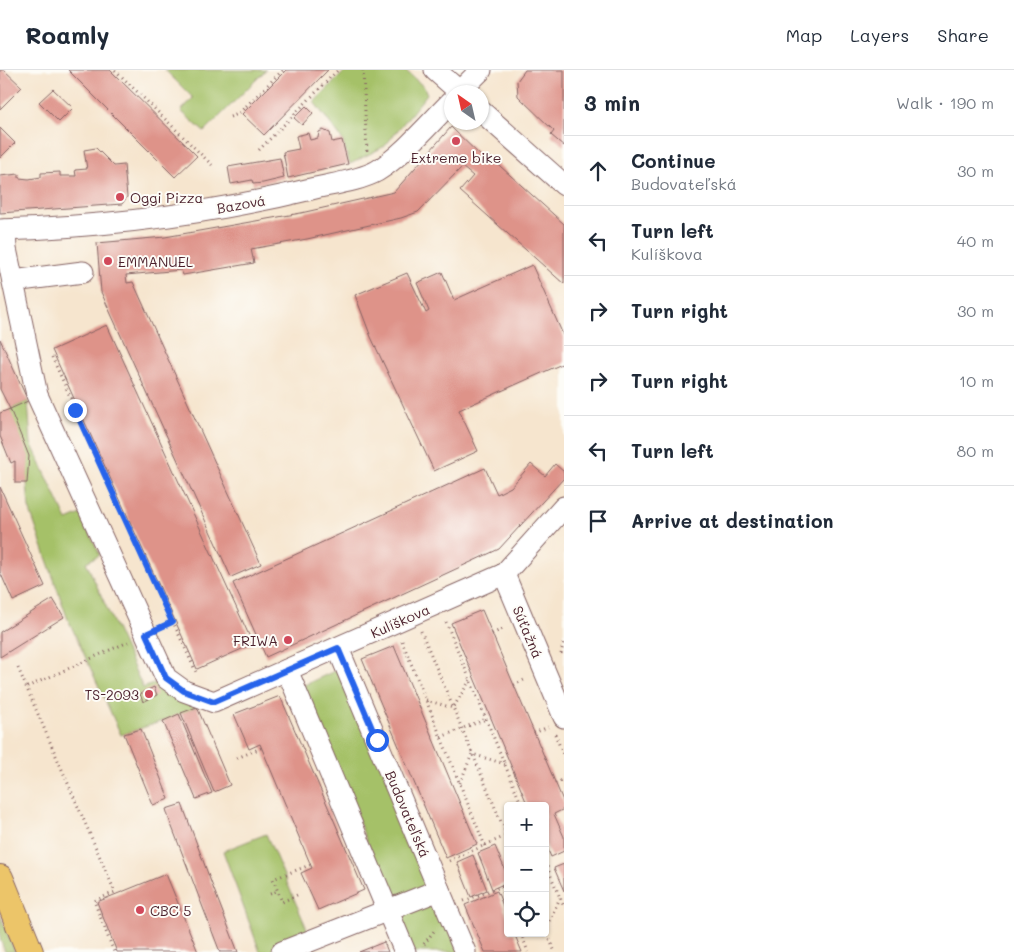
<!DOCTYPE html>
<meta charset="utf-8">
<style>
:root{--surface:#fff;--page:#f6f6f7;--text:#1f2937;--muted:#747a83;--line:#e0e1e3}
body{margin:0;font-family:Mali,sans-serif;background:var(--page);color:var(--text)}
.controls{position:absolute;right:15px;bottom:15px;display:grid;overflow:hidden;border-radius:5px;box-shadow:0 1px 4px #0004}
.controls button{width:45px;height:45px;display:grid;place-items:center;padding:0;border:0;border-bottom:1px solid var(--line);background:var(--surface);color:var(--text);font:25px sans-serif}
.compass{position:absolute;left:444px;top:15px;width:45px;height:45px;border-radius:50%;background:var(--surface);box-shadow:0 1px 4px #0004;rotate:326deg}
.stop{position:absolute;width:15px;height:15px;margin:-11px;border:4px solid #2563eb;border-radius:50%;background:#fff}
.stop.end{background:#2563eb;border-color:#fff;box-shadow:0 1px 5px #0008}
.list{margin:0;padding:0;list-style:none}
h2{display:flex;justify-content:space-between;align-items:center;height:65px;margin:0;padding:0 20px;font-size:21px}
h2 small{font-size:16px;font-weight:400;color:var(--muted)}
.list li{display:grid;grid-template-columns:32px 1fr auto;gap:15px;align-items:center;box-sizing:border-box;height:70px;padding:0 20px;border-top:1px solid var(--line)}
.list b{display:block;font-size:19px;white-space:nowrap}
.list p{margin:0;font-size:16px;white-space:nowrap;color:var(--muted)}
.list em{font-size:16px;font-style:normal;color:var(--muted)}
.icon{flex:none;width:28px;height:28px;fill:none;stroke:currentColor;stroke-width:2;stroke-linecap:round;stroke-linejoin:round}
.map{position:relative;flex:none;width:564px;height:882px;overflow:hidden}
header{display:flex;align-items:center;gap:30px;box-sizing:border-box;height:70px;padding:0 25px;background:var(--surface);border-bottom:1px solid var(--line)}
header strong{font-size:24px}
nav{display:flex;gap:28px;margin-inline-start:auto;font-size:18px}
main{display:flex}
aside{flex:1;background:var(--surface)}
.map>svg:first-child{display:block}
</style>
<header>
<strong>Roamly</strong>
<nav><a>Map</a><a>Layers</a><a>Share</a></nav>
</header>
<main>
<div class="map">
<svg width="564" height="882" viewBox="0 0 564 882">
<rect width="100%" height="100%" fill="#fdfcf7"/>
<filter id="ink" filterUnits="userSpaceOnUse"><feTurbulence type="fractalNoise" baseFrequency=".02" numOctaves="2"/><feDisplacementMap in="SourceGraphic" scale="10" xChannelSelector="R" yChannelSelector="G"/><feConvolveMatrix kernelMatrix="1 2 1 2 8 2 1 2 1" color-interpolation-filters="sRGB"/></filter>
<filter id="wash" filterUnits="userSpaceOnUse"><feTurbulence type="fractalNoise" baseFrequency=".0096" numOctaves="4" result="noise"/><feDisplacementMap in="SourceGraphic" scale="20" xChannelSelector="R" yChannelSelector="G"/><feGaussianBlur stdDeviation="1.12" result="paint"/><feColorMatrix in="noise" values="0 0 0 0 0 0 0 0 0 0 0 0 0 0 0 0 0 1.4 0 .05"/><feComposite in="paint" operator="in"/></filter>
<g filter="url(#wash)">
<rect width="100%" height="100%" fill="#f6e5ce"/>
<g fill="#a5c167" stroke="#787049">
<polygon points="165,0 266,0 204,62 181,41 193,28"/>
<polygon points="346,0 405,0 424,17 427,24 385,76 350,94 342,69 314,32"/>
<polygon points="28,331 31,373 67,450 81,444 100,485 86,492 143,618 158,612 165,623 197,637 163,651 121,665 67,547 29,438 27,413 10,339"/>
<polygon points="341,598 459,882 413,882 302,616"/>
<polygon points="266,764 317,882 260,882 223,781"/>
<polygon points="0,845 15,882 5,882 0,869"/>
</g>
<g id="blocks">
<g fill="#de9389">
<polygon points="0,0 4,0 22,17 0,39"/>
<polygon points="68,0 110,0 197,86 175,107"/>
<polygon points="286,0 328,0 264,65 242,44"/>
<polygon points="525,0 564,0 564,76 551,65 554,61 518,26 517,11"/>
<polygon points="53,19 73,38 59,52 39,32"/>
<polygon points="306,36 313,43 302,55 294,48"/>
<polygon points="451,57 486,91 490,87 564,154 564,214 460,121 473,106 462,97 418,142 401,148 307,169 251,179 254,193 183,205 181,200 126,205 127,213 133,212 261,494 231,507 101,222 97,173 165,167 301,143 394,122"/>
<polygon points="0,58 15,73 0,88"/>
<polygon points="323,60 330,63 332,72 342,70 348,94 288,108 283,82 299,79 296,66 308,63 310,70 318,68 319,62"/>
<polygon points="96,78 114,96 124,95 127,127 122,134 0,143 0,106 19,104 19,108 29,109 41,107 41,103 60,102 60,106 76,106 75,100 87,99 84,80"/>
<polygon points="280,88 284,108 263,113 253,114 252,110 231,114 228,97"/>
<polygon points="532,195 564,267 564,293 459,340 478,381 434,401 371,267 355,225 407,203 426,243 429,241 417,213 442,202 454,230"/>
<polygon points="107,255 253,574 197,599 52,280"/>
<polygon points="0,269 28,331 10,339 0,319"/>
<polygon points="10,339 29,386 27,413 15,413 15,391 11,393 0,366 0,343"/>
<polygon points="531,394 545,406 555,394 564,402 564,408 499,479 266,587 233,513 485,398 497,424 511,417"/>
<polygon points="0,417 45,516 13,531 0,502"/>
<polygon points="53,529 64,547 0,587 0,562"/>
<polygon points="482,540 564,733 564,739 554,744 564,767 564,781 551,787 545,773 545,736 528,736 451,553"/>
<polygon points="394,576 477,774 446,788 362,589"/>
<polygon points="154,617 157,625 143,632 140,624"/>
<polygon points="280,626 364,820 318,840 301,803 312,798 260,674 249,679 234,644"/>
<polygon points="197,637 230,715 214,722 181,643"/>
<polygon points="179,644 212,723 196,729 163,651"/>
<polygon points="141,659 169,729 153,735 124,664"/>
<polygon points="182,734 211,812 238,882 220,882 169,749 166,739"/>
<polygon points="495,776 508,807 508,812 492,819 478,783"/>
<polygon points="473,785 487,820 471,827 457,792"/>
<polygon points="564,794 564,821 554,798"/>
<polygon points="166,804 198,882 117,882 97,832"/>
<polygon points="497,821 508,848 508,863 514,863 522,882 485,882 465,835"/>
<polygon points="384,872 388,882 359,882"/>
</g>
</g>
</g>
<g filter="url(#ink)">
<use href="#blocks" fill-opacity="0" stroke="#866464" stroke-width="1"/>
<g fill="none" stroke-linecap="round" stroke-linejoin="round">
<g stroke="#866464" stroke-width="23">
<g id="minor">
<polyline points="435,0 460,22"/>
<polyline points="459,22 481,0"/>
<polyline points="482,42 564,115"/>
<path d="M0,160C105,157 209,144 311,119C332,114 359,111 377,101C403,85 430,53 452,31"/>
<polyline points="5,160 6,179 37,325 166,608 184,621 214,632 504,504 564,437"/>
<polyline points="13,211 83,202"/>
<polyline points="504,504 564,647"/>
<polyline points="338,578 465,882"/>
<polyline points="287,600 405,882"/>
<polyline points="282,882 439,820"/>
</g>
</g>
<g stroke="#866464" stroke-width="28">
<polyline id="major" points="0,808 30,882"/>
</g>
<g stroke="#866464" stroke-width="3" stroke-dasharray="1 4" stroke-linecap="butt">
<polyline points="115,0 212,95"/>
<polyline points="363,0 367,83"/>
<polyline points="230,47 238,44 283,0"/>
<polyline points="259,80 338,0"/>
<polyline points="52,287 196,602"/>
<polyline points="446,552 522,736"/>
<polyline points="421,561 507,766"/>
<polyline points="492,564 505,558"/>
<polyline points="402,571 485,776"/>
<polyline points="561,584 564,570"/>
<polyline points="18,598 115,822 94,831 114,882"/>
<polyline points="514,615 526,609"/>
<polyline points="27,617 128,572"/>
<polyline points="426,630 453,638 470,610"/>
<polyline points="534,663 548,657"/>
<polyline points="555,664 564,687"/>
<polyline points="441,667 486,649"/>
<polyline points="237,688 261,678"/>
<polyline points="460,713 472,684 505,694"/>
<polyline points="555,713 564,709"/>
<polyline points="449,791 508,765"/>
<polyline points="545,792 564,837"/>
<polyline points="501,817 508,832"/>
<polyline points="270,824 278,821"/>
<polyline points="297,825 282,832 273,809 310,795"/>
<polyline points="464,831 508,814"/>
<polyline points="545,860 560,828"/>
<polyline points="546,860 555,882"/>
<polyline points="521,863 528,882"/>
<polyline points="424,874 434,861"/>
</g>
<use href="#minor" stroke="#fff" stroke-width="21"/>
<use href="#major" stroke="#ecc569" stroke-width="26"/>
</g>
</g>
<g fill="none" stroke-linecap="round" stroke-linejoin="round" filter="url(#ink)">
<polyline stroke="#2563eb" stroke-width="6" points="75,340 172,552 146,564 166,608 184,621 214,632 338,578 377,670"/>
</g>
<g fill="#d1495b" stroke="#fdfcf7" stroke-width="2">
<circle cx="456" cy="71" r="5"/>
<circle cx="120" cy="127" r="5"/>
<circle cx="108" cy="191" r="5"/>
<circle cx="288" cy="570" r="5"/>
<circle cx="149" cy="624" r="5"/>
<circle cx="140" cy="840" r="5"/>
</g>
<g text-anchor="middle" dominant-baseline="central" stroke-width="4" stroke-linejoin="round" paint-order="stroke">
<g font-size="14" fill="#4a1f2b" stroke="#fdfcf7" text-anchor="start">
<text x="456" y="87" text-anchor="middle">Extreme bike</text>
<text x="130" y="127">Oggi Pizza</text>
<text x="118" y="191">EMMANUEL</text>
<text x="278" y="570" text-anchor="end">FRIWA</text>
<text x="139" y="624" text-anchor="end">TS-2093</text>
<text x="150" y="840">CBC 5</text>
</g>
<g font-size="14" fill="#4a1f2b" stroke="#fdfcf7">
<text transform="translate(241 134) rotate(-10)">Bazová</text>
<text transform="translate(400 551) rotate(-24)">Kulíškova</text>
<text transform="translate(528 562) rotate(67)">Súťažná</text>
<text transform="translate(408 744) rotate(67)">Budovateľská</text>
</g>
</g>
</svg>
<div class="controls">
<button>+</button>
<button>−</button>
<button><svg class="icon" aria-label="locate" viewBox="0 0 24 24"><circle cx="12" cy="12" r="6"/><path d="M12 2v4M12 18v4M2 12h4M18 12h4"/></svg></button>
</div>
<svg class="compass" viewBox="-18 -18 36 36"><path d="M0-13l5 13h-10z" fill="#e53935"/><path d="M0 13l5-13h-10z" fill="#747a83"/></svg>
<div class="stop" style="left:377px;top:670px"></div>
<div class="stop end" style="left:75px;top:340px"></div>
</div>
<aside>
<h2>3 min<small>Walk · 190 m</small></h2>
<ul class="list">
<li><svg class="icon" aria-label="ahead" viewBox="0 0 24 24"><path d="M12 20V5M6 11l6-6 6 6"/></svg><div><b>Continue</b><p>Budovateľská</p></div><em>30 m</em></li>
<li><svg class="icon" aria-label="left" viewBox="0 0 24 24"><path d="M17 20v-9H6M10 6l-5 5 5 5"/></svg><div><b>Turn left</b><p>Kulíškova</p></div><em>40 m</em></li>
<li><svg class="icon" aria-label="right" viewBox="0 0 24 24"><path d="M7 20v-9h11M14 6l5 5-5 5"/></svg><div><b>Turn right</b></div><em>30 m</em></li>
<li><svg class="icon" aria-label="right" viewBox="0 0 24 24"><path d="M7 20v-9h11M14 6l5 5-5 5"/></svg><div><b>Turn right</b></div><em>10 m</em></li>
<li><svg class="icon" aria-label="left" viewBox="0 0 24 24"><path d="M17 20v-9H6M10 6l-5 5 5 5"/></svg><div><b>Turn left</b></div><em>80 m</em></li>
<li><svg class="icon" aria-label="arrive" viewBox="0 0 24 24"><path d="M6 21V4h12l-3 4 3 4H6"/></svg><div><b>Arrive at destination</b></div></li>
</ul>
</aside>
</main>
